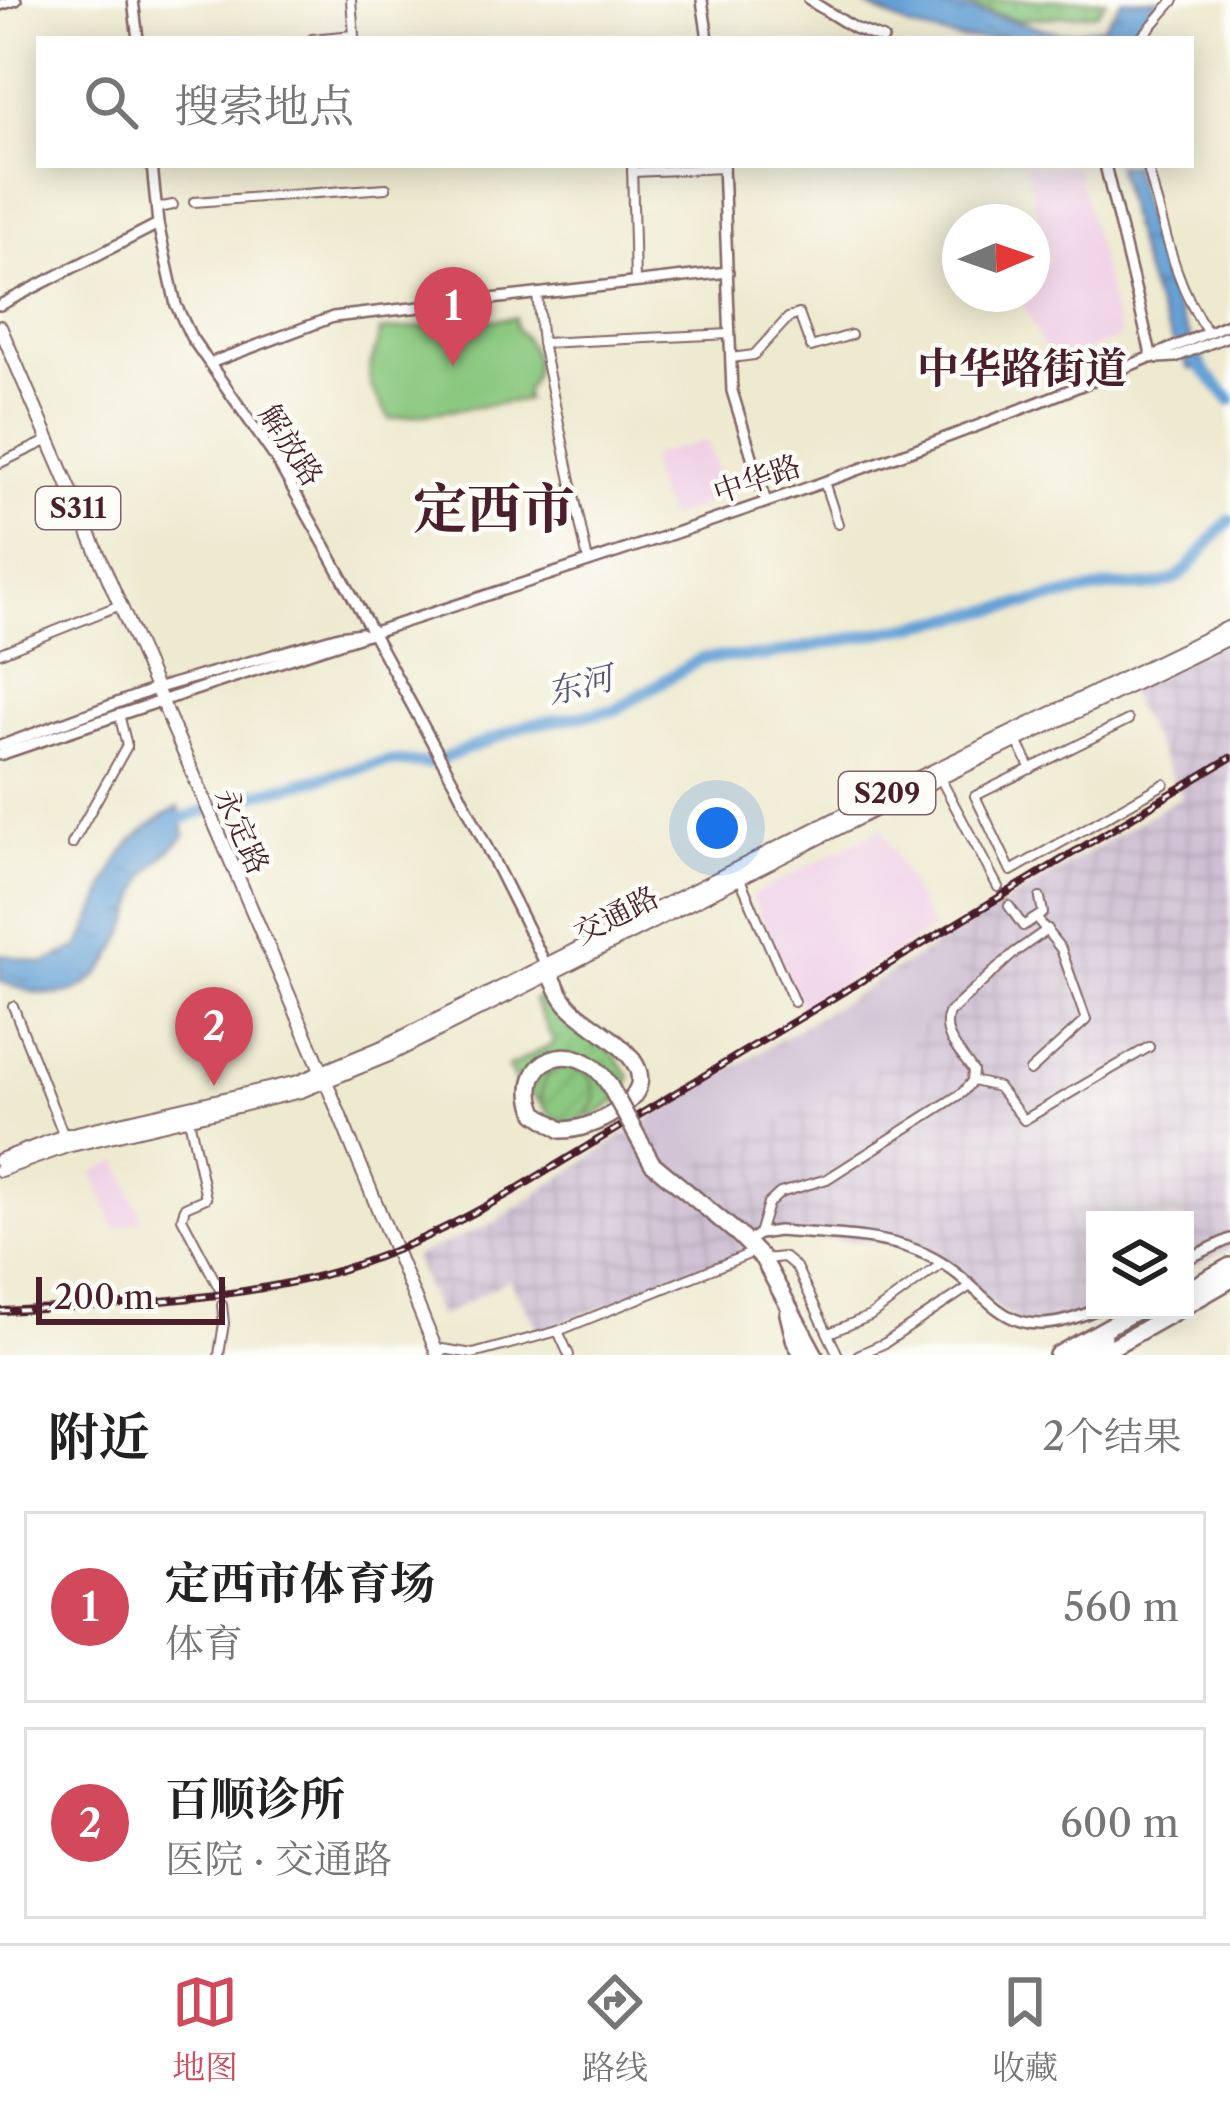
<!DOCTYPE html>
<html lang="zh">
<meta charset="utf-8">
<style>
:root{--surface:#fff;--page:#f6f6f6;--text:#222;--muted:#767676;--line:#e0e0e0;--accent:#d1495b}
body{margin:0;font-family:"Libre Caslon Text","Noto Serif SC",serif;background:var(--page);color:var(--text)}
.controls{position:absolute;right:36px;bottom:36px;display:grid;overflow:hidden;border-radius:0px;box-shadow:0 6px 30px #0003}
.controls button{width:108px;height:108px;display:grid;place-items:center;padding:0;border:0;border-bottom:3px solid var(--line);background:var(--surface);color:var(--text);font:60px sans-serif}
.compass{position:absolute;left:942px;top:204px;width:108px;height:108px;border-radius:50%;background:var(--surface);box-shadow:0 6px 30px #0003;rotate:88deg}
.scale{position:absolute;left:36px;bottom:30px;width:189px;box-sizing:border-box;padding-left:12px;border:6px solid #4a1f2b;border-top:0;font-size:33px;line-height:42px;white-space:nowrap;color:#4a1f2b;-webkit-text-stroke:9px #fdfcf7;paint-order:stroke}
.you{position:absolute;left:717px;top:828px;width:42px;height:42px;margin:-30px;border:9px solid #fff;border-radius:50%;background:#1a73e8;box-shadow:0 0 0 18px #1a73e833}
.badge{display:grid;place-items:center;width:78px;height:78px;border-radius:50%;background:var(--accent);color:#fff;font-size:39px;font-weight:700}
.pin{position:absolute;translate:-50% -99px;filter:drop-shadow(0 3px 6px #0008)}
.pin::after{content:'';position:absolute;top:63px;width:42px;height:36px;background:inherit;clip-path:polygon(0 0,100% 0,50% 100%)}
.list{margin:0;padding:0;list-style:none}
h2{display:flex;justify-content:space-between;align-items:center;height:156px;margin:0;padding:0 48px;font-size:51px}
h2 small{font-size:39px;font-weight:400;color:var(--muted)}
.list li{display:grid;grid-template-columns:78px 1fr auto;gap:36px;align-items:center;box-sizing:border-box;height:192px;margin:0 24px 24px;padding:0 24px;border:3px solid var(--line);border-radius:0px}
.list b{display:block;font-size:45px;white-space:nowrap}
.list p{margin:0;font-size:39px;white-space:nowrap;color:var(--muted)}
.list em{font-size:39px;font-style:normal;color:var(--muted)}
.icon{flex:none;width:66px;height:66px;fill:none;stroke:currentColor;stroke-width:2;stroke-linecap:round;stroke-linejoin:round}
.map{position:relative;flex:none;width:1230px;height:1355px;overflow:hidden}
.search{position:absolute;background:var(--surface);box-shadow:0 6px 30px #0003;left:36px;right:36px;top:36px;height:132px;display:flex;align-items:center;gap:30px;box-sizing:border-box;padding:0 42px;border-radius:0px;color:var(--muted);font-size:45px}
.sheet{height:588px;background:var(--surface)}
nav{display:flex;justify-content:space-around;align-items:center;box-sizing:border-box;height:168px;border-top:3px solid var(--line);background:var(--surface);font-size:33px;color:var(--muted)}
nav a{display:grid;justify-items:center;gap:6px}
nav .on{color:var(--accent)}
.map>svg:first-child{display:block}
</style>
<div class="map">
<svg width="1230" height="1355" viewBox="0 0 1230 1355">
<defs>
<pattern id="industrial-grid" width="8" height="8" patternUnits="userSpaceOnUse" patternTransform="scale(3)"><rect width="8" height="8" fill="#cdbed2"/><path d="M0 4h8M4 0v8" fill="none" stroke="#b2a3b4"/></pattern>
<pattern id="park-dots" width="8" height="8" patternUnits="userSpaceOnUse" patternTransform="scale(3)"><rect width="8" height="8" fill="#8ac87f"/><path d="M2 2h.1M6 6h.1" fill="none" stroke="#79ab6e" stroke-width="1.8" stroke-linecap="round"/></pattern>
<pattern id="garden-furrows" width="10" height="10" patternUnits="userSpaceOnUse" patternTransform="scale(3)"><rect width="10" height="10" fill="#8ac87f"/><path d="M-1 1l2-2M0 10L10 0M9 11l2-2" fill="none" stroke="#79ab6e"/></pattern>
<pattern id="water-ripples" width="26" height="14" patternUnits="userSpaceOnUse" patternTransform="scale(3)"><rect width="26" height="14" fill="#65a1d6"/><path d="M2 4q2-2 4 0t4 0M15 11q2-2 4 0t4 0" fill="none" stroke="#5583ae"/></pattern>
</defs>
<rect width="100%" height="100%" fill="#fdfcf7"/>
<filter id="ink" filterUnits="userSpaceOnUse"><feTurbulence type="fractalNoise" baseFrequency=".00833" numOctaves="2"/><feDisplacementMap in="SourceGraphic" scale="24" xChannelSelector="R" yChannelSelector="G"/><feConvolveMatrix kernelMatrix="1 2 1 2 8 2 1 2 1" color-interpolation-filters="sRGB"/></filter>
<filter id="wash" filterUnits="userSpaceOnUse"><feTurbulence type="fractalNoise" baseFrequency=".004" numOctaves="4" result="noise"/><feDisplacementMap in="SourceGraphic" scale="48" xChannelSelector="R" yChannelSelector="G"/><feGaussianBlur stdDeviation="2.7" result="paint"/><feColorMatrix in="noise" values="0 0 0 0 0 0 0 0 0 0 0 0 0 0 0 0 0 1.4 0 .05"/><feComposite in="paint" operator="in"/></filter>
<g filter="url(#wash)">
<rect width="100%" height="100%" fill="#eeead0"/>
<g fill="#efd0e6">
<polygon points="1025,165 1076,165 1120,338 1051,364 1019,294 1032,294 1032,266 1049,261"/>
<polygon points="706,440 725,497 668,518 653,481 649,456"/>
<polygon points="882,828 932,929 802,1009 751,896"/>
<polygon points="119,1161 142,1219 115,1229 93,1172"/>
</g>
<polygon fill="url(#industrial-grid)" points="1230,634 1230,1249 1185,1269 1185,1220 1095,1220 1095,1309 1035,1335 913,1244 761,1234 739,1256 539,1331 509,1279 439,1317 413,1257 494,1223 636,1127 1182,796 1122,682"/>
<polygon fill="#cdbed2" points="944,947 965,982 928,1019 908,1048 683,1173 648,1123"/>
<g fill="url(#park-dots)" stroke="#6a7455" stroke-width="3">
<polygon points="964,0 1106,0 1097,13 1019,20 964,4"/>
<polygon points="540,998 615,1056 630,1076 625,1095 595,1116 558,1119 523,1087 519,1089 508,1067 554,1043 534,1000"/>
</g>
<circle fill="url(#garden-furrows)" stroke="#6a7455" stroke-width="3" cx="568" cy="1094" r="27"/>
<path fill="#8ac87f" stroke="#6a7455" stroke-width="3" d="M515,318L516,328C534,345 544,370 525,390L526,400L389,419C385,406 372,395 370,382C366,363 380,349 380,331Z"/>
<g fill="url(#water-ripples)" stroke="#586080" stroke-width="3">
<polygon points="854,0 931,0 1060,33 1103,27 1122,0 1159,0 1127,39 959,39 912,28"/>
<path d="M1116,165H1133C1148,236 1168,304 1207,367L1190,369C1148,307 1134,236 1116,165Z"/>
<path d="M179,807L185,836C172,849 155,862 146,877C136,894 135,913 126,930C96,995 66,1008 0,981V954L44,963L79,947C113,882 108,843 179,807Z"/>
</g>
<g fill="none" stroke-linecap="round" stroke-linejoin="round">
<g stroke="#65a1d6" stroke-width="12">
<polyline points="1191,356 1230,400"/>
<path d="M171,830L178,820L252,795L389,761L430,764L527,725L615,710L702,658L764,656L1113,586C1193,592 1181,567 1230,520"/>
</g>
</g>
</g>
<g filter="url(#ink)">
<g fill="none" stroke-linecap="round" stroke-linejoin="round">
<polyline stroke="#cdc1af" stroke-width="8" stroke-dasharray="8 4" stroke-linecap="butt" points="998,887 1009,906"/>
<g stroke="#836665" stroke-width="12">
<g id="street">
<polyline points="312,39 354,35 351,0"/>
<polyline points="1140,39 1174,0"/>
<polyline points="632,165 635,283"/>
<path d="M1147,165C1163,222 1174,284 1208,333"/>
<polyline points="632,172 724,168"/>
<polyline points="194,202 386,188"/>
<polyline points="157,208 173,205"/>
<polyline points="537,294 542,343 588,561"/>
<polyline points="542,343 730,334"/>
<polyline points="731,358 754,355 788,318 799,314 811,347 851,335"/>
<polyline points="0,463 49,440"/>
<polyline points="824,482 838,524"/>
<polyline points="0,653 120,605"/>
<polyline points="1128,720 975,796 1011,871 1164,784"/>
<polyline points="1017,741 1031,769"/>
<polyline points="940,778 998,887"/>
<polyline points="72,844 127,746 119,714"/>
<polyline points="740,879 794,1002"/>
<polyline points="1009,906 1023,926 1043,913 1040,898"/>
<polyline points="13,1006 64,1136"/>
<polyline points="1030,1071 1086,1020 1061,949 1038,920"/>
<polyline points="973,1081 998,1087 1024,1120 1149,1047"/>
<polyline points="189,1119 206,1198 185,1207 182,1218 219,1288"/>
<path d="M759,1234L768,1204L780,1193L827,1179L962,1093L972,1081L973,1071C961,1052 940,1036 949,1013L1014,953L1048,929"/>
<polyline points="764,1259 784,1257 796,1267 838,1355"/>
<polyline points="558,1331 569,1355"/>
<polyline points="829,1333 870,1316 940,1265"/>
<polyline points="436,1348 473,1354 558,1331 754,1252"/>
<polyline points="219,1355 224,1323 222,1305"/>
<polyline points="858,1355 885,1343 969,1287"/>
</g>
</g>
<g stroke="#836665" stroke-width="14">
<g id="secondary">
<polyline points="133,0 138,39"/>
<polyline points="702,0 708,39"/>
<polyline points="809,0 854,28 883,39"/>
<polyline points="0,5 16,0"/>
<polyline points="152,165 158,224 176,305 191,337 276,459 324,544 456,786 547,967"/>
<polyline points="723,165 732,391 766,502"/>
<polyline points="1105,165 1152,358"/>
<polyline points="0,305 158,224"/>
<polyline points="1158,358 1175,357 1230,335"/>
<polyline points="210,363 333,317 728,272"/>
<polyline points="0,746 155,689 339,636 361,633"/>
<path d="M0,755C411,614 832,498 1230,323"/>
<path d="M747,1242L759,1234L778,1231C822,1235 876,1234 918,1251C994,1281 994,1355 1095,1310"/>
<polyline points="1185,1260 1230,1239"/>
</g>
</g>
<g stroke="#836665" stroke-width="16">
<g id="primary">
<polyline points="0,327 322,1072 438,1355"/>
<polyline points="0,1160 64,1136 298,1082 385,1046 873,800 1230,627"/>
<polyline points="0,1170 67,1146 301,1091 389,1055 878,808 1230,637"/>
</g>
</g>
<g stroke="#836665" stroke-width="20">
<g id="highway">
<path d="M547,967C554,980 559,997 571,1008C596,1033 681,1069 615,1112C599,1122 580,1130 561,1130L536,1113C513,1059 575,1033 608,1083"/>
<polyline points="738,1234 763,1259 815,1355"/>
<polyline points="1185,1291 1230,1266"/>
<polyline points="1185,1306 1230,1280"/>
<polyline points="788,1314 795,1342 803,1355"/>
<polyline points="1057,1355 1138,1310"/>
<polyline points="1080,1355 1104,1339"/>
<polyline points="1098,1355 1178,1310"/>
</g>
</g>
<use href="#street" stroke="#fff" stroke-width="8"/>
<use href="#secondary" stroke="#fff" stroke-width="9"/>
<use href="#primary" stroke="#fff" stroke-width="12"/>
<use href="#highway" stroke="#fff" stroke-width="15"/>
<g stroke="#4a1f2b" stroke-width="8">
<path id="rail" d="M0,1311C101,1306 204,1302 303,1280C378,1263 449,1228 515,1190L1230,758"/>
</g>
<use href="#rail" stroke="#fdfcf7" stroke-width="3" stroke-dasharray="9" stroke-linecap="butt"/>
<g stroke="#836665" stroke-width="20" stroke-linecap="butt">
<polyline id="highway-bridge" points="608,1083 652,1163 738,1234"/>
</g>
<use href="#highway-bridge" stroke="#fff" stroke-width="15"/>
</g>
</g>
<g text-anchor="middle" dominant-baseline="central" stroke-width="9" stroke-linejoin="round" paint-order="stroke">
<g fill="#fdfcf7" stroke="#806168" stroke-width="3">
<rect x="36" y="487" width="84" height="42" rx="9"/>
<rect x="839" y="772" width="96" height="42" rx="9"/>
</g>
<g font-size="27" font-weight="bold" fill="#4a1f2b">
<text x="78" y="508">S311</text>
<text x="887" y="793">S209</text>
</g>
<g font-size="30" fill="#4a1f2b" stroke="#fdfcf7">
<text transform="translate(291 445) rotate(57)">解放路</text>
<text transform="translate(757 479) rotate(-19)">中华路</text>
<text transform="translate(242 831) rotate(66)">永定路</text>
<text transform="translate(616 915) rotate(-27)">交通路</text>
</g>
<g font-size="33" font-style="italic" fill="#565a78" stroke="#fdfcf7">
<text transform="translate(580 685) rotate(-14)">东河</text>
</g>
<g font-size="42" font-weight="bold" fill="#4a1f2b" stroke="#fdfcf7">
<text x="1022" y="368">中华路街道</text>
</g>
<g font-size="54" font-weight="bold" fill="#4a1f2b" stroke="#fdfcf7">
<text x="494" y="509">定西市</text>
</g>
</g>
</svg>
<div class="controls">
<button><svg class="icon" aria-label="layers" viewBox="0 0 24 24"><path d="M12 4l9 5-9 5-9-5zM3 14l9 5 9-5"/></svg></button>
</div>
<svg class="compass" viewBox="-18 -18 36 36"><path d="M0-13l5 13h-10z" fill="#e53935"/><path d="M0 13l5-13h-10z" fill="#767676"/></svg>
<div class="scale">200 m</div>
<div class="you"></div>
<div class="pin badge" style="left:453px;top:366px">1</div>
<div class="pin badge" style="left:214px;top:1086px">2</div>
<div class="search"><svg class="icon" aria-label="search" viewBox="0 0 24 24"><circle cx="10" cy="10" r="6"/><path d="M15 15l6 6"/></svg>搜索地点</div>
</div>
<section class="sheet">
<h2>附近<small>2个结果</small></h2>
<ul class="list">
<li><span class="badge">1</span><div><b>定西市体育场</b><p>体育</p></div><em>560 m</em></li>
<li><span class="badge">2</span><div><b>百顺诊所</b><p>医院 · 交通路</p></div><em>600 m</em></li>
</ul>
</section>
<nav>
<a class="on"><svg class="icon" aria-label="map" viewBox="0 0 24 24"><path d="M3 6l6-2 6 2 6-2v14l-6 2-6-2-6 2zM9 4v14M15 6v14"/></svg>地图</a>
<a><svg class="icon" aria-label="directions" viewBox="0 0 24 24"><path d="M12 3l9 9-9 9-9-9zM9 14v-3h6M13 9l2 2-2 2"/></svg>路线</a>
<a><svg class="icon" aria-label="saved" viewBox="0 0 24 24"><path d="M7 4h10v16l-5-4-5 4z"/></svg>收藏</a>
</nav>
